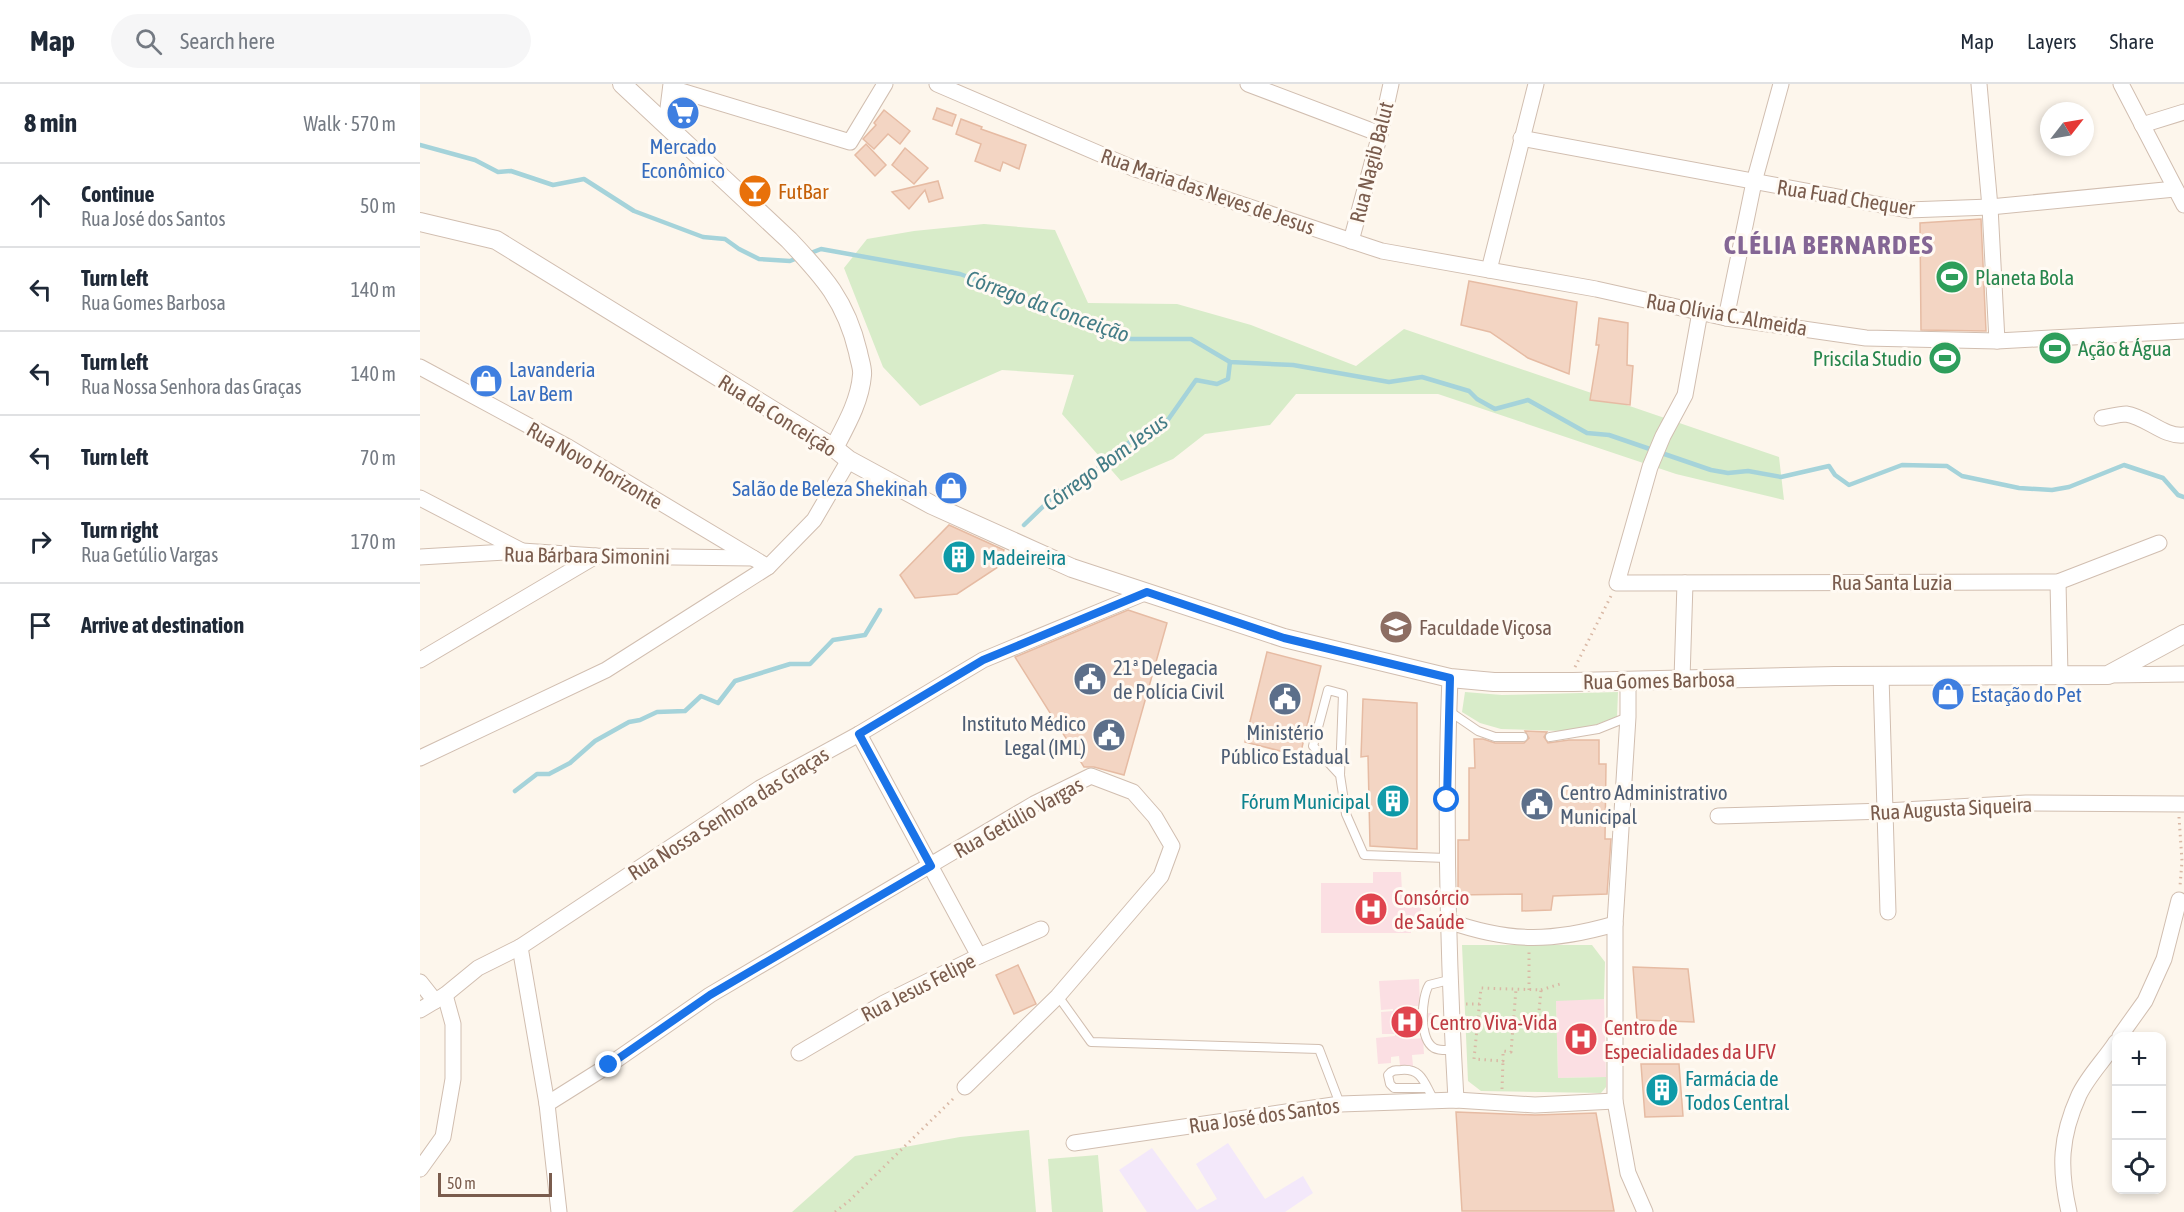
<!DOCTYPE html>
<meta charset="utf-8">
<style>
:root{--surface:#fff;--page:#f6f6f7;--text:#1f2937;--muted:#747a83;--line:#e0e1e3}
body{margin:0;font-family:"Asap Condensed",sans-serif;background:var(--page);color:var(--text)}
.controls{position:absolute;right:18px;bottom:18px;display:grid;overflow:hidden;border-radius:12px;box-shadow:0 3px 9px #0003}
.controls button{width:54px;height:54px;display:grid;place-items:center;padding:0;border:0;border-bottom:2px solid var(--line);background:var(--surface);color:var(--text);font:30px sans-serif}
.compass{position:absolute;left:1620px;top:18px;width:54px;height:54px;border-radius:50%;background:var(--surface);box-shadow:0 3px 9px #0003;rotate:59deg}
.scale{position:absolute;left:18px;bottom:15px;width:114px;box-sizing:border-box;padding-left:6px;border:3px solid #7a5c4d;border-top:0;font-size:16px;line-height:21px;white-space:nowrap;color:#7a5c4d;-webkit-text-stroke:4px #fffaf3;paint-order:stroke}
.stop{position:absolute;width:18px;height:18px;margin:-14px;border:4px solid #1a73e8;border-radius:50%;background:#fff}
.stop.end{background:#1a73e8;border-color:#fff;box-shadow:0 2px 6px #0008}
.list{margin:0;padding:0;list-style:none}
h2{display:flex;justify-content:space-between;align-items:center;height:78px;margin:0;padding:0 24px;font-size:26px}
h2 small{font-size:20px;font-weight:400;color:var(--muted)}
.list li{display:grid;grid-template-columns:39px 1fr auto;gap:18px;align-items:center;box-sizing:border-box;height:84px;padding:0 24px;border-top:2px solid var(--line)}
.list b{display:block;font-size:22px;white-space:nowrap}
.list p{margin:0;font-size:20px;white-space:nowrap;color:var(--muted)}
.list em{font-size:20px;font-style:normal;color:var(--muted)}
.icon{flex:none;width:33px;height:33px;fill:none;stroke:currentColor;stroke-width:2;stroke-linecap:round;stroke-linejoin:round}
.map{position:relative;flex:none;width:1764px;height:1128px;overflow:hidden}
header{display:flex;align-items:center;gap:36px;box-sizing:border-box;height:84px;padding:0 30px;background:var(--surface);border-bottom:2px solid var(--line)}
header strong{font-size:28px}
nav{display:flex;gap:33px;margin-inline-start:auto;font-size:21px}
.search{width:420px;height:54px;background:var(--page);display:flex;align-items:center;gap:15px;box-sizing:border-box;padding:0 21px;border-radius:33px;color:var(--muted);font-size:22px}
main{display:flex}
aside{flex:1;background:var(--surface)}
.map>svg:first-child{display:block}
</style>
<header>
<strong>Map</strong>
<div class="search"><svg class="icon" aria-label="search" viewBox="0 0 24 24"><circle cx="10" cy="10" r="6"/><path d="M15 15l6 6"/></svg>Search here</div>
<nav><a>Map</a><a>Layers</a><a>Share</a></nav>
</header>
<main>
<aside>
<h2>8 min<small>Walk · 570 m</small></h2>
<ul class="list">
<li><svg class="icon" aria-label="ahead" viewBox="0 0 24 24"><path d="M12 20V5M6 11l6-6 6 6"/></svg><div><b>Continue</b><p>Rua José dos Santos</p></div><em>50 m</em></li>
<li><svg class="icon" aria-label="left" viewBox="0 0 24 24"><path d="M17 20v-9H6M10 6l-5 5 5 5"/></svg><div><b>Turn left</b><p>Rua Gomes Barbosa</p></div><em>140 m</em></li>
<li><svg class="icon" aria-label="left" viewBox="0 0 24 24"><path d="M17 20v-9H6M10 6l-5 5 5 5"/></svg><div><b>Turn left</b><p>Rua Nossa Senhora das Graças</p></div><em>140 m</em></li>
<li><svg class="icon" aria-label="left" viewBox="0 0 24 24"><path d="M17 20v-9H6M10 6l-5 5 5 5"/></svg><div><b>Turn left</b></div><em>70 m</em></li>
<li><svg class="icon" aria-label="right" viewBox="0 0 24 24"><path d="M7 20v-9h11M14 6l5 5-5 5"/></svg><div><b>Turn right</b><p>Rua Getúlio Vargas</p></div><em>170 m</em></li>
<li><svg class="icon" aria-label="arrive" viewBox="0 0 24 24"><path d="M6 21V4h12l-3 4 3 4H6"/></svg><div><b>Arrive at destination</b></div></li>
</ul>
</aside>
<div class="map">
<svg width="1764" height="1128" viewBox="0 0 1764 1128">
<rect width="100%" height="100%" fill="#fdf6ec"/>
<polygon fill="#f3e8fa" points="808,1059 845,1115 883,1092 893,1109 865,1128 727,1128 699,1086 732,1064 777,1126 797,1115 776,1080"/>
<g fill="#fbdfe3">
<polygon points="953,788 981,788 982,808 1001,808 1001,841 991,841 991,849 901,849 901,799 953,799"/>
<polygon points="999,895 1000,922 989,922 989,930 1012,929 1013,946 991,947 992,955 1003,954 1004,970 992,971 993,982 980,982 979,972 971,973 971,979 958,980 956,954 975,952 975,950 962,950 961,928 973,927 973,925 961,926 959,897"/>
<polygon points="1184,915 1186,993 1138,994 1136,916"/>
</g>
<g fill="#d8ecc9">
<polygon points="564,140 635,146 668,219 757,220 831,241 936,282 984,245 1359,373 1364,416 1256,390 1018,310 876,310 850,341 785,350 753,375 701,397 642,330 654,291 582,286 500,322 463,283 424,184 447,155 494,147"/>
<polygon points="1045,608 1082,611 1198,608 1197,633 1169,643 1143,647 1081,645 1060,639 1042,628"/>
<polygon points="1042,861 1172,861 1185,878 1184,915 1136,917 1138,994 1186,993 1186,1003 1181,1009 1061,1007 1048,997"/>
<polygon points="609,1046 616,1128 372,1128 435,1072 540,1053"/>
<polygon points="678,1071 683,1128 632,1128 628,1075"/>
</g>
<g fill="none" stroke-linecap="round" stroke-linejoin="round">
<g stroke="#a5d3da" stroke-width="4.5">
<polyline points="0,61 55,76 78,88 91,87 133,101 164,95 214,127 283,153 305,155 319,165 339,175 370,177 380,173"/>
<polyline points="388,170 401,165 540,190 670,237 711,255 771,255 810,278 873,281 969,298 1002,293 1049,307 1057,315 1075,325 1108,316 1167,349 1189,351 1291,386 1308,389 1328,387 1361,393 1409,382 1415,391 1429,401 1482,381 1527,382 1542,392 1599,404 1632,406 1649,403 1704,381 1743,394 1758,411 1764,413"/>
<polyline points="604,441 639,407 667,393 722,348 745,340 776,296 797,300 808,295 810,278"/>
<polyline points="95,707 117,690 129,690 150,679 175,657 209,638 220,636 237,628 265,627 281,612 298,619 315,597 370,580 390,580 413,556 445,551 460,526"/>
</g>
</g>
<g fill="#f3d5c3" stroke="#e6bba3" stroke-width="1.5">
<polygon points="517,24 536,31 532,42 513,35"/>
<polygon points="464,26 490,47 480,60 468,50 454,65 443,55 456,41 454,39"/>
<polygon points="541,35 562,43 561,45 606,61 599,85 583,78 580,87 555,77 561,60 536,50"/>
<polygon points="446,60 466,81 455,92 435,71"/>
<polygon points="485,64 508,84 494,100 472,81"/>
<polygon points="518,97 523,114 509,118 505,106 489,125 472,108"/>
<polygon points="1561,135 1566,247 1501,246 1500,139"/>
<polygon points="1049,197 1157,218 1149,290 1108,274 1070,248 1041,241"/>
<polygon points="1179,234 1208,239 1207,281 1213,282 1210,321 1170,316 1179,261 1176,261"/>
<polygon points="529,441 584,466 578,483 537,510 495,514 480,491"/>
<polygon points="708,526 747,539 704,691 674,683 664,683 595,573"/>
<polygon points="847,568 901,582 880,672 825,658"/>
<polygon points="943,615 997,619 997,765 950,762 948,672 941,673"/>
<polygon points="1105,647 1127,648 1124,653 1128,659 1149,656 1179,656 1179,680 1186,680 1185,755 1191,755 1187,810 1133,812 1131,826 1102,827 1102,810 1038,811 1038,756 1049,756 1049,684 1055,684 1054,655 1063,655 1075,659 1104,659 1109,654"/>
<polygon points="598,881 616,920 594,930 576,891"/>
<polygon points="1213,883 1268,885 1274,938 1217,936"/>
<polygon points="1221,980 1259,980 1263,1032 1225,1033"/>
<polygon points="1036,1028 1115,1031 1176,1029 1194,1127 1042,1127"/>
</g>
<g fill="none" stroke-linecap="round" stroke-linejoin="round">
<g stroke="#d1beb0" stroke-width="10">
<g id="service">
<polyline points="1029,627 1058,647 1075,653 1103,653"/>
<polyline points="1130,653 1178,645 1208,633"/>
<polyline points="920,691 893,662 908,606 923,610 920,691 926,730 944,771 1026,774"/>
<path d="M1029,896L1009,901C1001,914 999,955 1014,964C1020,967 1027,966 1033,966"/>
<polyline points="638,912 671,958 899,965 920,1020"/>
<path d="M1006,1004H974L970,1000L968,991C972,986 975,986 981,986C1003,984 1004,1000 1014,1016"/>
</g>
</g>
<g stroke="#d1beb0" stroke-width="17">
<g id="minor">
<polyline points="517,0 715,85 962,167 1176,205 1306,234 1446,254 1577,257 1764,247"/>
<polyline points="828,0 960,50"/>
<polyline points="1559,0 1570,123 1577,257"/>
<polyline points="1701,0 1764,121"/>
<polyline points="251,4 430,58 465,0"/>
<polyline points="246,40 251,0"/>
<polyline points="1722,41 1764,28"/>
<polyline points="1101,54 1488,126 1570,123 1755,105"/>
<polyline points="931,157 960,50 971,0"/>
<polyline points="1069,186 1116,0"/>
<polyline points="1280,228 1265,311 1243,352 1230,383 1197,499 1638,498 1739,459"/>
<polyline points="1306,234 1334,98 1361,0"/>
<polyline points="0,283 148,363 348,483"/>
<path d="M1682,334C1689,333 1699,330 1706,330C1727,333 1743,353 1764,351"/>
<polyline points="0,414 102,467"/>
<polyline points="0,473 102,467 176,472 333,474"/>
<polyline points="1638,498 1640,591"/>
<polyline points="0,576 176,472"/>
<polyline points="1689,591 1764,590"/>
<polyline points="1461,592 1468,828"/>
<path d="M1030,594C1024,735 1028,875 1036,1016"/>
<polyline points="1262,595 1265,499"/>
<polyline points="1208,596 1208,633 1195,840 1195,1017 1208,1089 1225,1128"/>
<polyline points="439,650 559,872"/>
<polyline points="0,674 186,586 348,483 394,436 429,376"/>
<polyline points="1298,732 1466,727 1606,719 1764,720"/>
<path d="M1028,837C1091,859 1132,858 1195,840"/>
<polyline points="100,863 127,1020 139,1128"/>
<polyline points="0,898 15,917"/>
<polyline points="0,926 25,911 58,884 100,863 340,704 439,650 563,576 727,508"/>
<polyline points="1700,952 1725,917 1744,875 1759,816"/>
<polyline points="379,969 464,919 559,872 621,845"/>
<polyline points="127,1020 189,981 290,911 614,720 671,692 713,708 735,733 752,762 741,792 638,912 545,1003"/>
<polyline points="654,1059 920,1020 1036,1016 1115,1021 1195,1017"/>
<polyline points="0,1085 23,1053 33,995 33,940 25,911"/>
<path d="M1649,1128C1639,1084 1640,1053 1659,1011C1668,992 1685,975 1696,958"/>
</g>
</g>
<g stroke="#d1beb0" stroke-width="20">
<g id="tertiary">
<path d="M202,0L369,156C404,193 426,217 438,268C439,275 443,284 442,291C440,317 426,341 414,364"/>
<polyline points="0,138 76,156 414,364 429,376 512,421 652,484 864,554 1030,594 1074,598 1153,598 1415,592 1688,591 1764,550"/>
</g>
</g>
<g stroke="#d9b8a5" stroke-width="3" stroke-dasharray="1.5 4.5" stroke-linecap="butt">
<polyline points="1155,583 1191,512"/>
<polyline points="1759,733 1762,777 1760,802"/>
<polyline points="1109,906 1109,868"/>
<polyline points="1121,906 1140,900"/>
<polyline points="1046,920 1060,920"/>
<path d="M1058,937L1118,938L1121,906C1101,905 1081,905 1061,904L1054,975L1083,977V967L1091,968L1096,905"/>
<polyline points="1082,1005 1083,977"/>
<polyline points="415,1128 429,1117 535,1013"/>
</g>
<use href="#service" stroke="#fff" stroke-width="8"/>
<use href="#minor" stroke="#fff" stroke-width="15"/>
<use href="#tertiary" stroke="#fff" stroke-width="18"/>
</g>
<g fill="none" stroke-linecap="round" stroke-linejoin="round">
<polyline stroke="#1a73e8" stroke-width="8" points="189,981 290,911 511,782 439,650 563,576 727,508 864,554 1030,594 1027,716"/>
</g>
<defs>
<g id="supermarket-disc" transform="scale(1.725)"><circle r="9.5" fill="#3f7fe0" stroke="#fffaf3"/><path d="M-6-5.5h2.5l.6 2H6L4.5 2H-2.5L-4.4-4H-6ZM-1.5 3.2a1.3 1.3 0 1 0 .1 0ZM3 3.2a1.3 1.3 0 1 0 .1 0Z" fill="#fff"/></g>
<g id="bar-disc" transform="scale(1.725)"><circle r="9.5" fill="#e8710a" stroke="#fffaf3"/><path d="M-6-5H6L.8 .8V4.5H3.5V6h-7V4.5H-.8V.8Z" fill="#fff"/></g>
<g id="stadium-disc" transform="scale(1.725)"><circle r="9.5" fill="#2e9e5b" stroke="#fffaf3"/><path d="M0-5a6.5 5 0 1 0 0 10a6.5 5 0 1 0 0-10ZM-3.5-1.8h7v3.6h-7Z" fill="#fff"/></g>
<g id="shop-disc" transform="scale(1.725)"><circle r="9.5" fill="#3f7fe0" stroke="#fffaf3"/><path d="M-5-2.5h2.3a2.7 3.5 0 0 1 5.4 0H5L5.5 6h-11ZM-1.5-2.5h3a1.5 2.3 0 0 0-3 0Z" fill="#fff"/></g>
<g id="building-disc" transform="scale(1.725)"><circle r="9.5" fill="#0f9aa8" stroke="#fffaf3"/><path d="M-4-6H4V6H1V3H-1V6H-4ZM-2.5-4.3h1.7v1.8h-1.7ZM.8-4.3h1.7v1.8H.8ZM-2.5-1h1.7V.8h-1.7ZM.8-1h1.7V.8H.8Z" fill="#fff"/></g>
<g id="university-disc" transform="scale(1.725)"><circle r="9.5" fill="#8d6e63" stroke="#fffaf3"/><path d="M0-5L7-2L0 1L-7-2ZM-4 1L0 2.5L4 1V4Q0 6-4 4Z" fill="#fff"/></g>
<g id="civic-disc" transform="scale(1.725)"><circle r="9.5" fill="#5c6f8a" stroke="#fffaf3"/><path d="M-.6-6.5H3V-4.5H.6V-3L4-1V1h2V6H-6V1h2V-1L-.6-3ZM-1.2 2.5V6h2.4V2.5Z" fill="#fff"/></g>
<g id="hospital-disc" transform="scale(1.725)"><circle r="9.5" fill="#e0444e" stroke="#fffaf3"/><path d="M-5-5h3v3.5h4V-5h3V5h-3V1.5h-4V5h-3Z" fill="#fff"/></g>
</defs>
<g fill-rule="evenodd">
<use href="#supermarket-disc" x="263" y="29"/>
<use href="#bar-disc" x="335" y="107"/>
<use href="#stadium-disc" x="1532" y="193"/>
<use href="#stadium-disc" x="1635" y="264"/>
<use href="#stadium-disc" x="1525" y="274"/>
<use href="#shop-disc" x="66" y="297"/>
<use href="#shop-disc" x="531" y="404"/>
<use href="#building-disc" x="539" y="473"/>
<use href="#university-disc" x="976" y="543"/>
<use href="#civic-disc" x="670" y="595"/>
<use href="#shop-disc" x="1528" y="610"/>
<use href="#civic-disc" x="865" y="615"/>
<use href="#civic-disc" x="689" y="651"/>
<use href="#building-disc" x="973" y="717"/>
<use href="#civic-disc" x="1117" y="720"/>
<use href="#hospital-disc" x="951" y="825"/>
<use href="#hospital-disc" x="987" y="938"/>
<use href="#hospital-disc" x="1161" y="955"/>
<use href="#building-disc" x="1242" y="1006"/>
</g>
<g text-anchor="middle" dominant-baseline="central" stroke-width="6" stroke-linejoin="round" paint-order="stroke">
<g font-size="21" fill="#366cbe" stroke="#fffaf3" text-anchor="start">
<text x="263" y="62" text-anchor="middle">Mercado<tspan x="263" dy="24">Econômico</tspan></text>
<text x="89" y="285">Lavanderia<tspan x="89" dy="24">Lav Bem</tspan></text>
<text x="508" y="404" text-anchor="end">Salão de Beleza Shekinah</text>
<text x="1551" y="610">Estação do Pet</text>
</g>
<g font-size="21" fill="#7a5c4d" stroke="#fffaf3">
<text transform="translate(951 78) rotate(-76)">Rua Nagib Balut</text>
<text transform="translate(788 107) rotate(19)">Rua Maria das Neves de Jesus</text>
<text transform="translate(1426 113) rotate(9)">Rua Fuad Chequer</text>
<text transform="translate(1307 230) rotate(10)">Rua Olívia C. Almeida</text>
<text transform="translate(358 331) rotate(32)">Rua da Conceição</text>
<text transform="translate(175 381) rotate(30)">Rua Novo Horizonte</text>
<text transform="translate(167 471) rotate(1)">Rua Bárbara Simonini</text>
<text x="1472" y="498">Rua Santa Luzia</text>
<text transform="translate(1239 596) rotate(-1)">Rua Gomes Barbosa</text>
<text transform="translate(1531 724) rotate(-3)">Rua Augusta Siqueira</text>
<text transform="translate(308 729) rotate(-32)">Rua Nossa Senhora das Graças</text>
<text transform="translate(598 733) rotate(-29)">Rua Getúlio Vargas</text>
<text transform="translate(498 903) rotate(-27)">Rua Jesus Felipe</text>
<text transform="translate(844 1031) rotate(-8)">Rua José dos Santos</text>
</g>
<g font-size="21" fill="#c56008" stroke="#fffaf3" text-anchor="start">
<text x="358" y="107">FutBar</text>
</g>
<g font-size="21" fill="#27864d" stroke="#fffaf3" text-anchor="start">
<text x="1555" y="193">Planeta Bola</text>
<text x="1658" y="264">Ação &amp; Água</text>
<text x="1502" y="274" text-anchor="end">Priscila Studio</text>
</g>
<g font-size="21" fill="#0d838f" stroke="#fffaf3" text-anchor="start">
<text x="562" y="473">Madeireira</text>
<text x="950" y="717" text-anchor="end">Fórum Municipal</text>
<text x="1265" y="994">Farmácia de<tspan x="1265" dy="24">Todos Central</tspan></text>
</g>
<g font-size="21" fill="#785e54" stroke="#fffaf3" text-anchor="start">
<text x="999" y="543">Faculdade Viçosa</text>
</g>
<g font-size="21" fill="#4e5e75" stroke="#fffaf3" text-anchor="start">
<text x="693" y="583">21ª Delegacia<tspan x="693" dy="24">de Polícia Civil</tspan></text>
<text x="666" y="639" text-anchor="end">Instituto Médico<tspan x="666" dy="24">Legal (IML)</tspan></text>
<text x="865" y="648" text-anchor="middle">Ministério<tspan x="865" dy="24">Público Estadual</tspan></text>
<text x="1140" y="708">Centro Administrativo<tspan x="1140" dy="24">Municipal</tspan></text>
</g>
<g font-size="21" fill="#be3a42" stroke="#fffaf3" text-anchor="start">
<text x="974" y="813">Consórcio<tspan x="974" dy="24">de Saúde</tspan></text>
<text x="1010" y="938">Centro Viva-Vida</text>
<text x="1184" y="943">Centro de<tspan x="1184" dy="24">Especialidades da UFV</tspan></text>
</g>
<g font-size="22" font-style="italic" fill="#437c86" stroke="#fffaf3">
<text transform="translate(628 222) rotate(20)">Córrego da Conceição</text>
<text transform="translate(685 378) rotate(-36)">Córrego Bom Jesus</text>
</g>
<g font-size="27" font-weight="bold" letter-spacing="1.5" fill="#846695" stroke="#fffaf3">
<text x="1409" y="160">CLÉLIA BERNARDES</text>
</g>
</g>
</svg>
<div class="controls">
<button>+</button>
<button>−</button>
<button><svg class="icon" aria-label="locate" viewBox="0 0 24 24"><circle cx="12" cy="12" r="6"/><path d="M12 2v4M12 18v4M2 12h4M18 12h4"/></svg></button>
</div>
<svg class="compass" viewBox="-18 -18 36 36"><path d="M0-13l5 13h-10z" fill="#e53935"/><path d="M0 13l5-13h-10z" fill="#747a83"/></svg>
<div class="scale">50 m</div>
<div class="stop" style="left:1027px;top:716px"></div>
<div class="stop end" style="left:189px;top:981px"></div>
</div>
</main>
